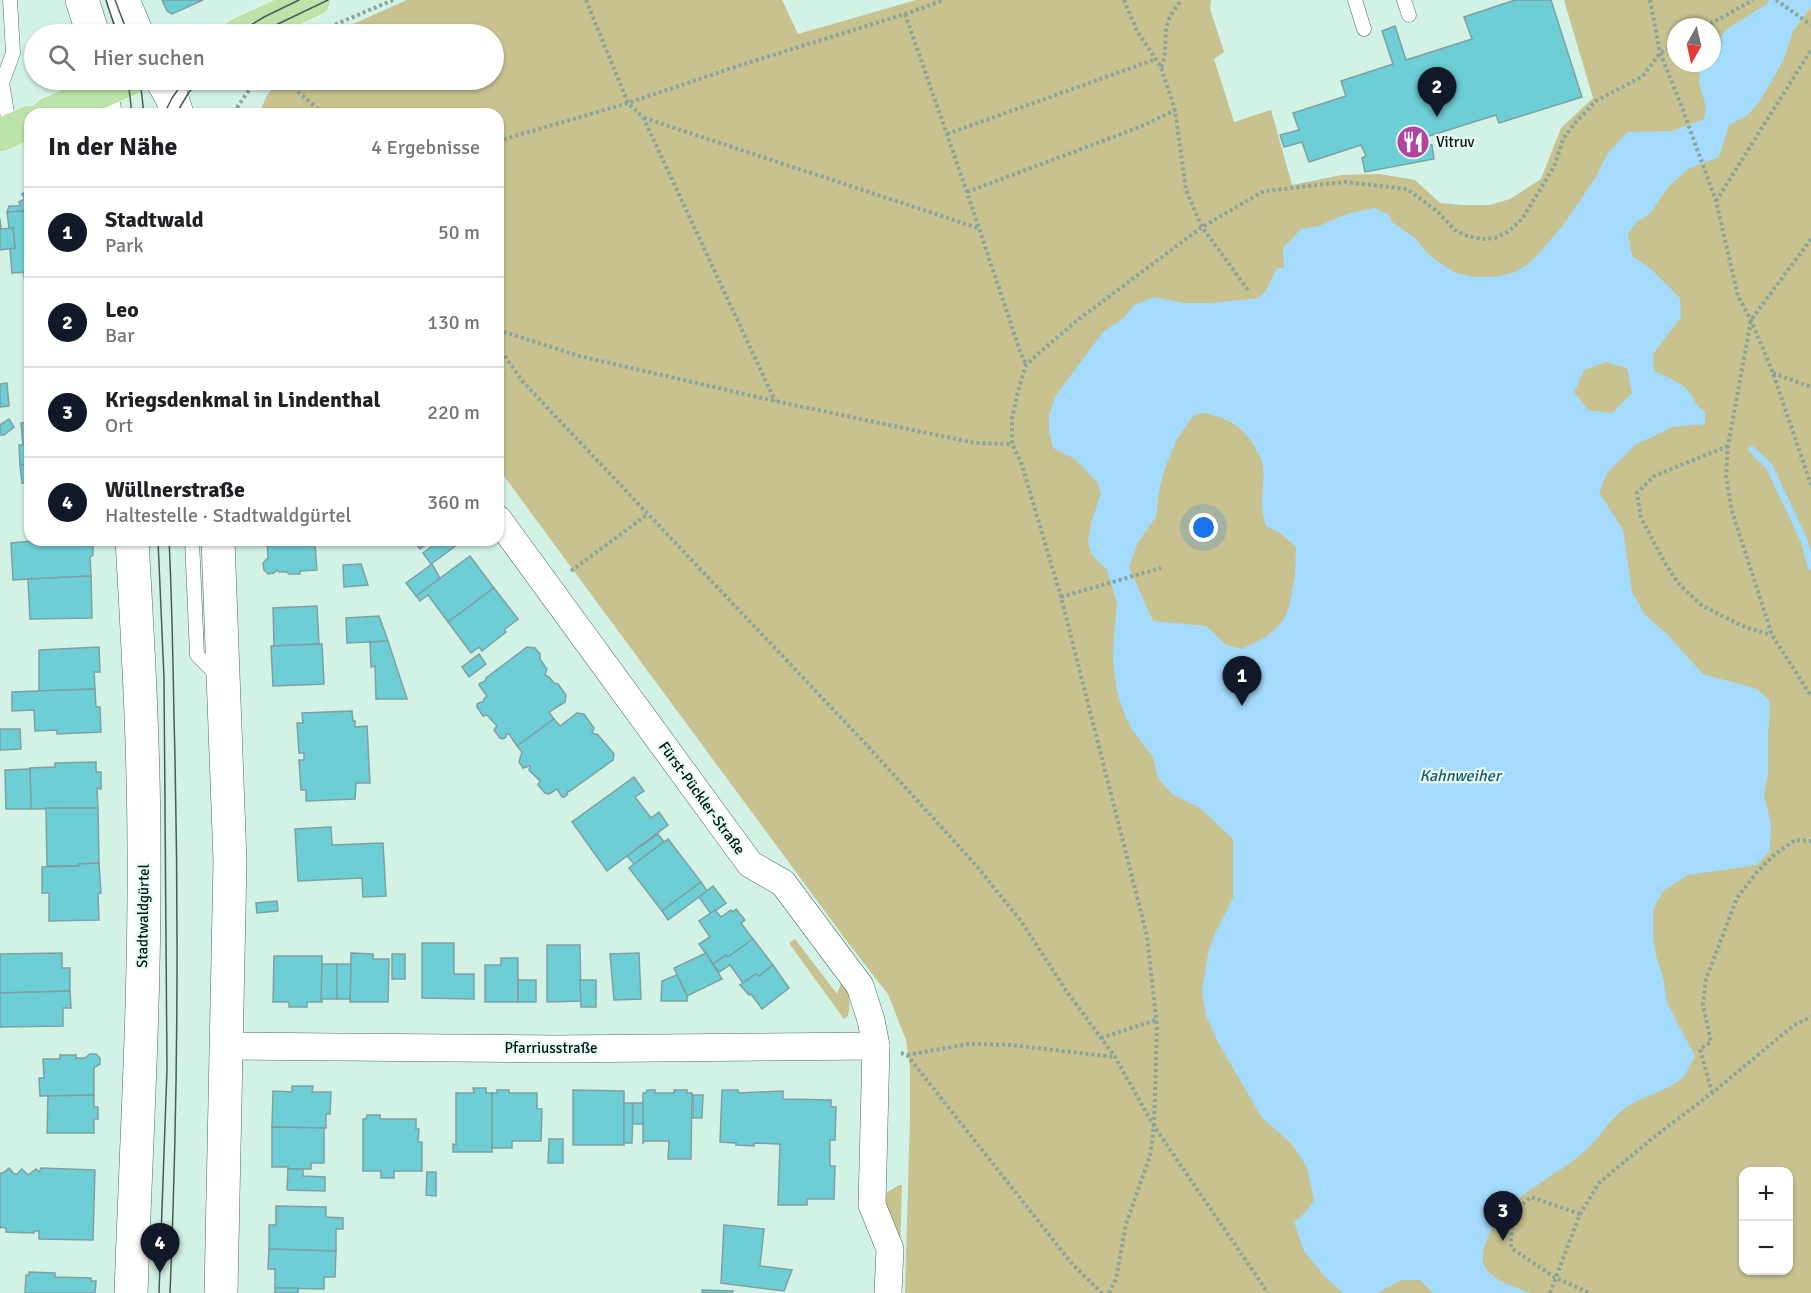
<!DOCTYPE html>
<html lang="de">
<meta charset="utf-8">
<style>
:root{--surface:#fff;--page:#f2f2f2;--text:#202124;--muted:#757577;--line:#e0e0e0;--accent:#111827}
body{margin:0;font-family:Signika,sans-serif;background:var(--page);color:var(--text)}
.controls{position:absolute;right:18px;bottom:18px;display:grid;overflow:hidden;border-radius:12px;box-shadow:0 2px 4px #0004}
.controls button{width:54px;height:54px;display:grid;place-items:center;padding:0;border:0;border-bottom:2px solid var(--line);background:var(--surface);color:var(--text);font:30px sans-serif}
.compass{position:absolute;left:1667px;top:18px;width:54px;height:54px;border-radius:50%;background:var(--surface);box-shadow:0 2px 4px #0004;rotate:188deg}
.you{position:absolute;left:1204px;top:528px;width:21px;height:21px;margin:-15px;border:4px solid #fff;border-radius:50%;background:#1a73e8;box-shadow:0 0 0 9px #1a73e833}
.badge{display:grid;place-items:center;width:39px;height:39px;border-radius:50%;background:var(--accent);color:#fff;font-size:20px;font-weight:700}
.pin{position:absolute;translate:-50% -50px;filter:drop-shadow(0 2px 3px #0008)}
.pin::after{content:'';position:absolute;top:32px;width:21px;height:18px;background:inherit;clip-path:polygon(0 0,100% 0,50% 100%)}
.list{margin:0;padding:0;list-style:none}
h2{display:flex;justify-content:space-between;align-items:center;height:78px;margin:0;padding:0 24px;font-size:26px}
h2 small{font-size:20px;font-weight:400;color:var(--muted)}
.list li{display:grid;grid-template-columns:39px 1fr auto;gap:18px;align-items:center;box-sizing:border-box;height:90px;padding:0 24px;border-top:2px solid var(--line)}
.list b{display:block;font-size:22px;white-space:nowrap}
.list p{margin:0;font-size:20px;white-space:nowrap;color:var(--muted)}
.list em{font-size:20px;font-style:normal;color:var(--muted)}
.icon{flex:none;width:33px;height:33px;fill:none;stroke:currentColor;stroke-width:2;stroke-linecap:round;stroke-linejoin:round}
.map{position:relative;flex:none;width:1811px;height:1293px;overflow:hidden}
.search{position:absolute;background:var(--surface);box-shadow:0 2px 4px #0004;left:24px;top:24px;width:480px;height:66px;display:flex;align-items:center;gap:15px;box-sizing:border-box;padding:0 21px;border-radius:33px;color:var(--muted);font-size:22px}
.panel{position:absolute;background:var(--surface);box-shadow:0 2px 4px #0004;left:24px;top:108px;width:480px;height:438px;border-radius:18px}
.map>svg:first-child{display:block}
</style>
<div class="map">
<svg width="1811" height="1293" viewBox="0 0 1811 1293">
<rect width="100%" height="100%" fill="#d2f2e5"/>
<g fill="#c7c290" fill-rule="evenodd">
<path d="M407,0H782L798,34L916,0H1211L1210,9L1224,52L1214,59L1234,122L1271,110L1292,185L1342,175L1380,174L1415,180L1440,203L1461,205H1490L1510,199L1541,179L1561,128L1593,98L1564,0H1811V1293H905L910,1115V1068L906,1040L888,994L849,944L498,468V114H259L267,95L278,80H494V34H331ZM1676,27H1712V63H1676ZM1744,1172H1788V1270H1744Z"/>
<path d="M795,939L837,994L843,979C850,993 851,1002 848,1016L844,1019L789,943Z"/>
<polygon points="899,1185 902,1185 899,1293 896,1293 898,1231 896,1230 883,1195"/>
</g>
<path fill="#a4dbfc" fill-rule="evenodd" d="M1769,0H1811V7L1793,31L1784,59L1762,98L1748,115L1729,125L1719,157L1688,169L1668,187L1650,214L1638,221L1628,233L1632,256L1651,269L1680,298L1681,317L1653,354L1654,371C1665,376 1681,382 1689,392C1695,400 1696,407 1705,411V424L1672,427L1635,445L1607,473L1599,492L1623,530L1632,592L1645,615L1667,634L1703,674L1757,689L1769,700L1770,713L1768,733V774L1764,795L1771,824L1770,851L1757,865L1688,875L1664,890L1653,909V935L1656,956L1663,977L1667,1003L1695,1056C1691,1062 1688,1070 1684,1076C1671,1091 1640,1096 1624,1109C1609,1120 1601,1136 1587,1149C1553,1181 1507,1193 1487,1239C1484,1246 1481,1258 1484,1265C1490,1281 1516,1287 1530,1293H1433L1420,1280H1402L1377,1293H1343L1326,1278L1304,1251L1294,1222L1304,1214L1314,1200L1307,1167L1291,1143L1262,1118L1218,1042L1206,1016L1202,990L1208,954L1215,933L1233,898V839L1200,808L1173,795L1158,778L1153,757L1133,731L1124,713L1117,691L1113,661L1114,635L1117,603L1107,570L1092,555L1088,542L1091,523L1101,494L1098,483L1075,459L1053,448L1049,431V415L1056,395L1103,332L1124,318L1134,305L1154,297L1183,303H1213L1258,298L1266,291L1277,268H1284L1283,248L1301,229L1319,226L1346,214L1375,208L1389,215L1392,222L1416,239L1426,252L1440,263L1454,272L1474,277H1496L1515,272L1528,264L1539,253L1564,224L1595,178L1608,153L1627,132L1672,131L1704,119L1706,107L1699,82L1701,63H1712V48L1728,28L1767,4ZM1606,362L1627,368L1632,393L1612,413L1588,410L1574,392L1584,370ZM1204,413C1229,418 1243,426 1256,449C1258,454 1263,460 1263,466C1265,490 1258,501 1266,526L1280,533L1296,547L1295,577L1289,607L1283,621L1266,637L1242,649L1226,645L1206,626L1153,621L1129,567L1138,542L1156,517L1159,491L1166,465L1177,439L1194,415Z"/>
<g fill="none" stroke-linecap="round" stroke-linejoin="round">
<polyline stroke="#a4dbfc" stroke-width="7" points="1752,450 1769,466 1804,540 1811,566"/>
</g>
<g fill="#6eced5" stroke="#7ea0a3" stroke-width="1.5">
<polygon points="162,0 203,0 172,14 167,11"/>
<polygon points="1515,0 1551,0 1582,97 1499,123 1496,115 1426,137 1428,145 1432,145 1434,159 1365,172 1362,158 1366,156 1361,145 1309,162 1302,142 1284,147 1280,135 1299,130 1293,113 1346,96 1341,81 1393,64 1382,31 1395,26 1406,60 1472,39 1464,17"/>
<polygon points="30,189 30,212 7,212 9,206 20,206 19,202 25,199 22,194"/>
<polygon points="21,211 30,212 30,272 12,273 10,249 15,248 13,228 9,228 7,212"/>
<polygon points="0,219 1,229 13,228 15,248 0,250"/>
<polygon points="24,272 30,272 30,327 28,327"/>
<polygon points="7,383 9,406 0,407 0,384"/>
<polygon points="9,419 14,427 4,435 0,435 0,425"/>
<polygon points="30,422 30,464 20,465 19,445 23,445 21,423"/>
<polygon points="30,464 30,505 27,505 25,483 22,483 20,465"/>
<polygon points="45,540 74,540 74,542 89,541 93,546 93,555 90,557 91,576 13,580 11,543"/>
<polygon points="267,540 326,540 326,545 315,545 317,570 300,571 300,574 289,574 287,572 279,572 277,570 274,573 268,574 264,570 263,563 268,558"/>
<polygon points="413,540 432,540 420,549"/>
<polygon points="441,540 460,540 461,542 431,564 423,553"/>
<polygon points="470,556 494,588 448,622 428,595 420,601 416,596"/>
<polygon points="361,564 368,585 344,587 343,565"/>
<polygon points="432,564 440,578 416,596 406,583"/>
<polygon points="91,576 92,618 30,619 28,579"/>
<polygon points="494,588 518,619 504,630 506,632 482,651 479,647 471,653 448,622"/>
<polygon points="317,606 319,644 274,646 273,608"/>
<polygon points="379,616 388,641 347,643 346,618"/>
<polygon points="388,641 407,699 376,699 375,666 371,667 370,642"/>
<polygon points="322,644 324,684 273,686 271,646"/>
<polygon points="99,647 100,672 94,672 95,689 39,691 39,650"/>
<polygon points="527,647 535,648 540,654 540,659 547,669 545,675 549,677 554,683 558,684 566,695 565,702 549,712 554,719 517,746 509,734 506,734 506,737 503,739 500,738 494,730 497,726 487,715 483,716 477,707 477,704 481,702 483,702 484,699 487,696 479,685 480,683 485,681 486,678"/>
<polygon points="479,654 486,664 469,677 462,667"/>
<polygon points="95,689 96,707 100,707 101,732 57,734 57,730 35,731 34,710 12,711 12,692"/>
<polygon points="352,711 353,721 355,721 355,727 367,726 370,783 356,783 355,799 306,801 306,790 301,790 299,760 304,760 304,753 299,753 297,723 303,723 302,713"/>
<polygon points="577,713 584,714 594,728 592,733 598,735 614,754 613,760 570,791 568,791 567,795 564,797 562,797 557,789 549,794 545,793 538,785 540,781 529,770 530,767 529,766 523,768 519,762 522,752 517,746 554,719 560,726"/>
<polygon points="0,729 20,729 21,749 0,750"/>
<polygon points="96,762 96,772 101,772 101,789 97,788 98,808 31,809 30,768 55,767 55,763"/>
<polygon points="30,769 31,809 6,809 5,770"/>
<polygon points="634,777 644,791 635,797 651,818 659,812 668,825 607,871 572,822"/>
<polygon points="46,808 98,808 99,863 79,864 79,866 47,866"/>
<polygon points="331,827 332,845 383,843 386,896 363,897 362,878 298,881 295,829"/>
<polygon points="658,834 664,842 634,864 627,856"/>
<polygon points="668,839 701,882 662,911 629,868"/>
<polygon points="99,863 101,893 98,894 99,920 49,921 49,893 42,893 42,867 79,866 79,864"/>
<polygon points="701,882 707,891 668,920 662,911"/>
<polygon points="713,886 726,903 711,914 699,897"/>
<polygon points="277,901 278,911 257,913 256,903"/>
<polygon points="736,909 745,920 741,923 753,939 728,957 726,955 713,964 699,944 710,937 699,921 715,910 721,917 731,910 733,912"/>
<polygon points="753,939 773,965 759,976 756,974 743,983 730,965 719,972 713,964 726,955 728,957"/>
<polygon points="422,943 454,943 454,974 474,974 474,999 422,998"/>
<polygon points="547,945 580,945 581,1001 547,1002"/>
<polygon points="62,953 62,968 70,968 70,991 0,993 0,954"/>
<polygon points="351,953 373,954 373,959 389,959 388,1002 350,1002"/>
<polygon points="639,953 641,999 614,1000 610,954"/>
<polygon points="706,953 722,979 687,996 674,968"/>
<rect x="392" y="954" width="13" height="25"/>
<polygon points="274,956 322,956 322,1002 307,1002 307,1007 289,1007 289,1002 273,1002"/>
<polygon points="501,958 518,958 518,1002 485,1002 485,965 501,965"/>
<polygon points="322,964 337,964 337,999 321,999"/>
<polygon points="337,964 351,964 350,999 337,999"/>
<polygon points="773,965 789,988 762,1009 751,994 749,995 740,985 756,974 759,976"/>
<polygon points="677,975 687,996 687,1001 661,1001 662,981"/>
<rect x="518" y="980" width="18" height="22"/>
<polygon points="580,980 596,980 596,1007 581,1007"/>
<polygon points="70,991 71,1008 63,1008 63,1026 0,1027 0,993"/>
<polygon points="90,1054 96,1054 100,1058 100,1064 94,1068 94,1095 40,1096 39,1078 44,1078 43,1059 60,1059 60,1055 76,1055 76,1058 85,1058"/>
<polygon points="292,1086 313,1086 312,1092 331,1092 330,1114 326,1114 326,1128 272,1127 273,1091 292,1092"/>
<polygon points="473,1088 486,1088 486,1093 492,1093 492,1152 453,1152 453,1144 456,1145 456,1093 474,1093"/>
<polygon points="497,1090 509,1090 509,1093 537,1093 537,1109 542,1109 541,1141 512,1141 512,1148 492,1148 492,1093 497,1093"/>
<polygon points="573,1090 624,1091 624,1145 573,1145"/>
<polygon points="647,1090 655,1090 655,1093 674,1093 674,1090 687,1090 687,1093 692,1093 691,1159 668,1159 669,1141 645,1141 643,1143 643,1093 646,1093"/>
<polygon points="722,1090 738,1090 739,1093 783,1091 783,1099 831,1100 831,1107 836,1107 835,1140 830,1140 830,1166 835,1166 834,1199 807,1199 807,1205 778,1205 780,1144 754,1143 754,1146 736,1145 736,1143 720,1142"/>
<polygon points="94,1095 94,1107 98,1107 98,1119 94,1119 94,1133 47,1133 48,1096"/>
<polygon points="693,1095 703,1095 702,1118 693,1118"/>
<polygon points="624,1103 633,1103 632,1143 624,1143"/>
<rect x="633" y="1103" width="10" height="21"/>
<polygon points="367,1115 380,1115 380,1119 416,1119 416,1129 419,1129 418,1142 422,1142 422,1171 394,1171 394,1178 381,1178 381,1171 363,1171 363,1119 366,1119"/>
<polygon points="272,1127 324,1128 324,1163 311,1163 311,1169 288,1169 288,1167 272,1167"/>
<polygon points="549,1139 563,1139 563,1163 548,1163"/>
<polygon points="9,1168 14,1174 17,1174 22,1169 28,1175 36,1169 39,1172 41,1168 95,1170 93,1240 39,1239 39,1231 34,1231 34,1233 6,1232 6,1228 0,1227 0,1229 0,1173 3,1173"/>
<polygon points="288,1169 303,1169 303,1176 325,1177 325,1191 287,1190"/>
<polygon points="427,1172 436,1172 436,1196 426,1195"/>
<polygon points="276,1206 326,1207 326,1217 343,1218 343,1229 336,1229 336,1251 269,1249 269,1225 276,1225"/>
<polygon points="724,1225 764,1229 760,1266 792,1270 784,1291 721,1283"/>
<polygon points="269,1249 336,1251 335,1277 324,1277 324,1289 275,1288 275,1269 268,1269"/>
<polygon points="29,1272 55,1273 55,1277 91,1278 91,1281 96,1281 95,1293 25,1293 26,1275 29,1275"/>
<rect x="275" y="1288" width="23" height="5"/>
<polygon points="702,1290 733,1291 733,1293 702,1293"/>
</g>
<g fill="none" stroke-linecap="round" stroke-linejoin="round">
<g stroke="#4e6a5f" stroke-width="15">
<g id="service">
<polyline points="10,0 13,53 2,83 10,130"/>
<polyline points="1355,0 1364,29"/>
<polyline points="1404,0 1409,15"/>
<polyline points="192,540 197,655 218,676"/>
</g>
</g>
<g stroke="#4e6a5f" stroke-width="28">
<g id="minor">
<polyline points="498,519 750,864 783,883 860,986 871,1020 876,1046 872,1205 890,1249 888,1293"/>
<polyline points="227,1046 555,1049 876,1046"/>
</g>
</g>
<g stroke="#4e6a5f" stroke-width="34">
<g id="secondary">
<polyline points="82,0 93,34"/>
<polyline points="123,0 137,34"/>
<polyline points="101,80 105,114"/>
<polyline points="162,80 172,98 177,114"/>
<polyline points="218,540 230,861 221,1293"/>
<path d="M131,1293C136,1146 145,1000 144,853C144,748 138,644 132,540"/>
</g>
</g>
<g stroke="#fff" stroke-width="34">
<g id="primary">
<polyline points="239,34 314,0"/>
<polyline points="48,114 128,80"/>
<polyline points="0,135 30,122"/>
</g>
</g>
<g stroke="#8ca59b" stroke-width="4" stroke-dasharray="3 3" stroke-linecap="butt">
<polyline points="586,0 628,103 643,117 775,401"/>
<polyline points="1124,0 1137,31 1161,67 1175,110 1186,190 1202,227 1248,290"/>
<polyline points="1650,0 1660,53 1680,102 1716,201 1738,296 1751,320 1773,373 1811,485"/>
<polyline points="1776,0 1811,25"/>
<polyline points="905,14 967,192 1020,351 1026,365"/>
<polyline points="1705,27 1753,0"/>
<polyline points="313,34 393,0"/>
<path d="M1161,67C1168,54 1163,36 1168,22C1170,14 1177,7 1181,0"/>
<polyline points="200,80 204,90"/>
<polyline points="284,80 324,114"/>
<polyline points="237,114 238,106 256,80"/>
<polyline points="644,118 978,228"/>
<polyline points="947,134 1156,59"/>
<polyline points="498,141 628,103 747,63 905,14 944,0"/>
<polyline points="967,192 1140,127 1175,110"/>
<polyline points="1716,201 1811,50"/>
<polyline points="1811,239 1751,320 1728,446 1726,476 1732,511 1772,635 1811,696"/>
<polyline points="498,330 579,356 775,401 975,443 1012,444"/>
<polyline points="498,346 523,382 863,741 974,863 1021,921 1065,989 1115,1057 1154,1126 1268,1293"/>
<polyline points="1773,373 1811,387"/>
<polyline points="1728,446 1654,476 1637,493 1641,518 1665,563 1679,584 1700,604 1722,616 1745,627 1771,635"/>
<polyline points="571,571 648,514"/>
<polyline points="1061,597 1161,568"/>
<polyline points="1101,1038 1156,1020"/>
<polyline points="901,1053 907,1055 1073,1265 1102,1293"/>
<polyline points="907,1055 969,1044 1011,1045 1114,1057"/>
<polyline points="1712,1093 1700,1049 1711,1042 1703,1005 1706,979 1737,898 1757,872 1773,856 1795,840 1811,841"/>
<polyline points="1580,1214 1531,1197 1512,1213 1511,1248 1556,1278 1590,1293"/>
<polyline points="1109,1293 1116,1279 1126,1224 1150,1156 1154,1126 1157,1027 1147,936 1061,597 1021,462 1012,444 1012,419 1018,391 1026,365 1038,354 1075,322 1202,227 1264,191 1345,182 1407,189 1437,211 1455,230 1467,236 1482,239 1495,238 1509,231 1522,219 1554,167 1563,139 1575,123 1596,101 1643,76 1660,53 1676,44"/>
<polyline points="1550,1293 1580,1214 1599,1183 1654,1137 1712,1093 1794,1025 1811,1017"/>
</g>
<use href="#service" stroke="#fff" stroke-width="14"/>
<use href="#minor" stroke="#fff" stroke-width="27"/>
<use href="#secondary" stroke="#fff" stroke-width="33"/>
<use href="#primary" stroke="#bce3a9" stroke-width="33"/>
<g stroke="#495b54" stroke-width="1.5">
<polyline points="106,0 117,34"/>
<polyline points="115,0 128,34"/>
<polyline points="236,34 264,17 299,0"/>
<polyline points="257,34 328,0"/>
<polyline points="128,80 132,114"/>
<polyline points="140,80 144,114"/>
<polyline points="164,114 172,98 185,80"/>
<polyline points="176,114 189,92 201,80"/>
<polyline points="158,540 164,678 167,1069 159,1293"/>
<path d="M169,540C172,599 173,658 174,717C179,909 178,1101 170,1293"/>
</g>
</g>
<defs>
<g id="restaurant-disc" transform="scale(1.725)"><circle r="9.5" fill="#b243a0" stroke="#e4fef3"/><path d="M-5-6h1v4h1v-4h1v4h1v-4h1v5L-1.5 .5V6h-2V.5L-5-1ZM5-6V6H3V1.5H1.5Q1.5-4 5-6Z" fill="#fff"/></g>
</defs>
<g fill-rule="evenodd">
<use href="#restaurant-disc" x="1413" y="142"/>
</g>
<g text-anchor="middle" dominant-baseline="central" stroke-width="4.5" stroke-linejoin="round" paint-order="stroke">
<g font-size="15" fill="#07120e" stroke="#e4fef3" text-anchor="start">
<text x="1436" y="142">Vitruv</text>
</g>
<g font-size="15" fill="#07120e" stroke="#e4fef3">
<text transform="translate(702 798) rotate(54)">Fürst-Pückler-Straße</text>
<text transform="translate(143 916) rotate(-89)">Stadtwaldgürtel</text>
<text x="551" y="1048">Pfarriusstraße</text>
</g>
<g font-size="16" font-style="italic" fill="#205672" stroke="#e4fef3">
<text x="1460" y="776">Kahnweiher</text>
</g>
</g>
</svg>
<div class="controls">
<button>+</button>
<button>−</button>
</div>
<svg class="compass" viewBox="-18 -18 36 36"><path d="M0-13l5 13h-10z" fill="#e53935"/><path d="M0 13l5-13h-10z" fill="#757577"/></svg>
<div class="you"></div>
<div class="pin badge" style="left:1242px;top:706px">1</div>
<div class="pin badge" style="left:1437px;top:117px">2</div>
<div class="pin badge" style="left:1503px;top:1241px">3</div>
<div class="pin badge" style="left:160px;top:1273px">4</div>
<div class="search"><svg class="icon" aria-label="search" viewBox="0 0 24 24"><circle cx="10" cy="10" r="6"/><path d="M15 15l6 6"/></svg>Hier suchen</div>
<section class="panel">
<h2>In der Nähe<small>4 Ergebnisse</small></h2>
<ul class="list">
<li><span class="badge">1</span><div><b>Stadtwald</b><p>Park</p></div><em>50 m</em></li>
<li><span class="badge">2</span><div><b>Leo</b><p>Bar</p></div><em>130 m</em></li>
<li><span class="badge">3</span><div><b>Kriegsdenkmal in Lindenthal</b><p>Ort</p></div><em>220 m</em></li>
<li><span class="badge">4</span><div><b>Wüllnerstraße</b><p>Haltestelle · Stadtwaldgürtel</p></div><em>360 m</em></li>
</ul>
</section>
</div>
